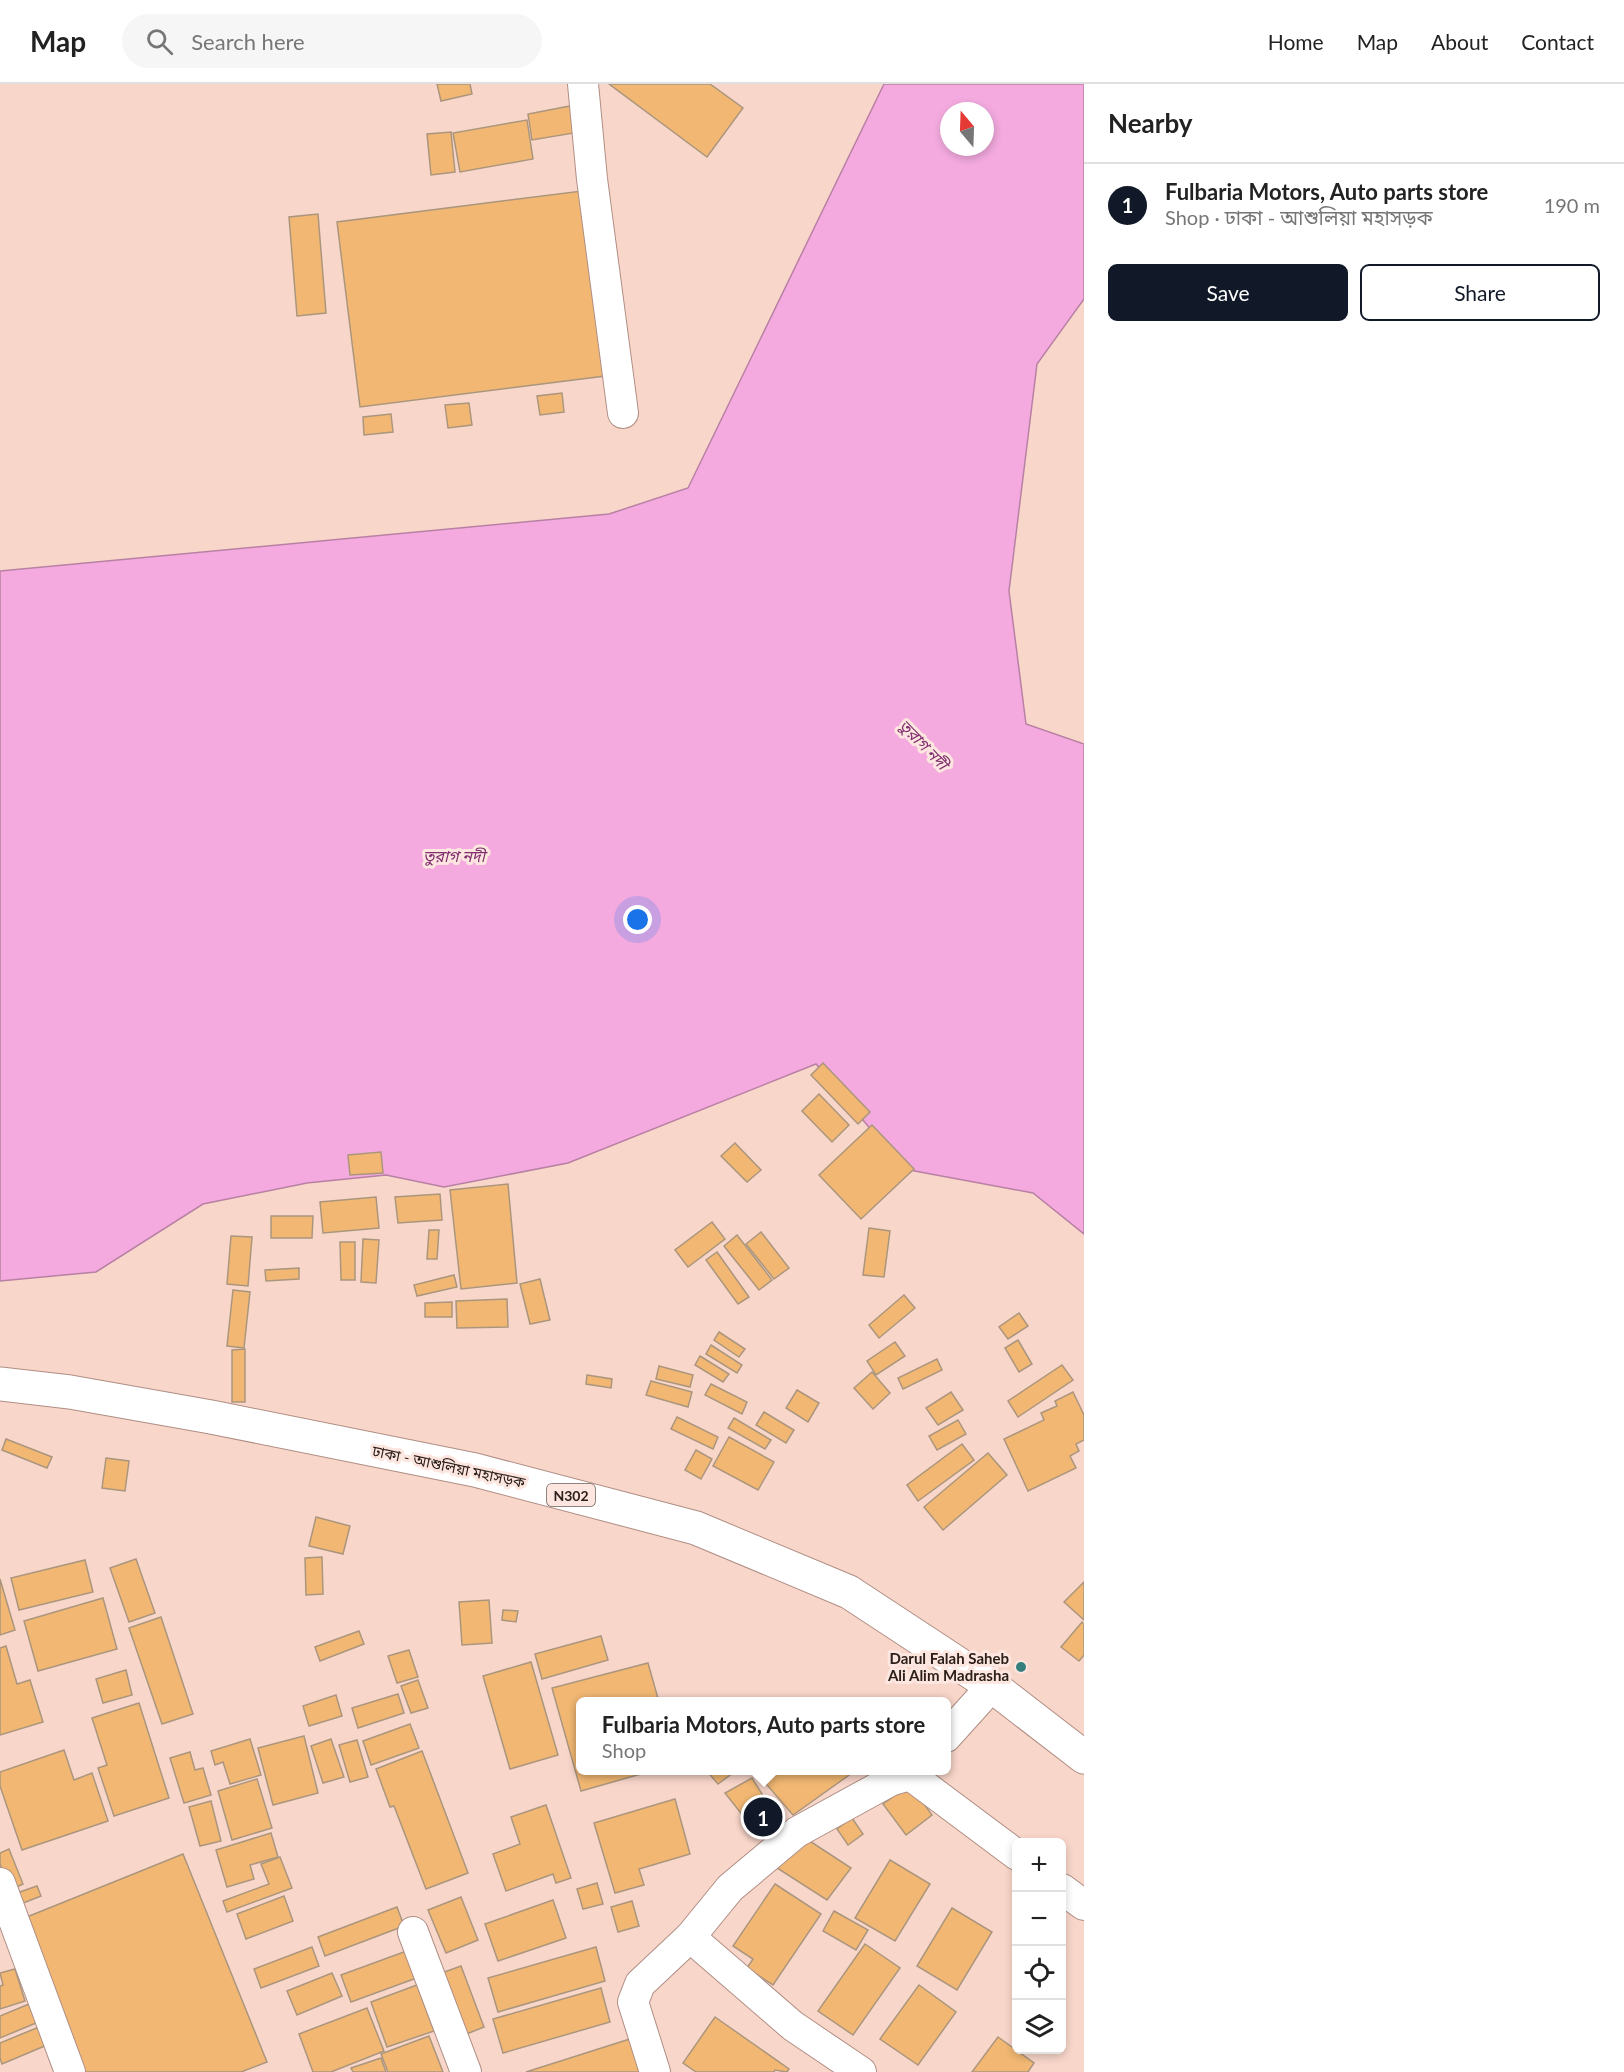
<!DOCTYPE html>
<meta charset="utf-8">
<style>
:root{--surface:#fff;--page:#f6f6f6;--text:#222;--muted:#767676;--line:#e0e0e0;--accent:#111827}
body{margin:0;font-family:Lato,"Noto Sans Bengali",sans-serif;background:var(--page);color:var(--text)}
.controls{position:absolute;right:18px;bottom:18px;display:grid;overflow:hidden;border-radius:9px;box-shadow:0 3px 9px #0003}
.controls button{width:54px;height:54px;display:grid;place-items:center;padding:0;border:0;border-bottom:2px solid var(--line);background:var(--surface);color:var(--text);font:30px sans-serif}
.compass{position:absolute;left:940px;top:18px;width:54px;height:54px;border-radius:50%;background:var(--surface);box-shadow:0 3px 9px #0003;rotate:341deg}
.you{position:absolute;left:638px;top:836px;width:21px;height:21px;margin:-15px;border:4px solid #fff;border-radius:50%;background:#1a73e8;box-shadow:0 0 0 9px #1a73e833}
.badge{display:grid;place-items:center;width:39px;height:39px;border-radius:50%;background:var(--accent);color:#fff;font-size:20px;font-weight:700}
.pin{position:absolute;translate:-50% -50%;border:3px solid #fff;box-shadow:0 2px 6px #0006}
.popup{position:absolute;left:576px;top:1613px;width:375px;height:78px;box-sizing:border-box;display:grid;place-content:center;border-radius:9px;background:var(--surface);filter:drop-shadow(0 2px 4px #0005);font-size:20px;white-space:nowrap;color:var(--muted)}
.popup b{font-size:22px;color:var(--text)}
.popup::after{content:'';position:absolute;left:50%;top:100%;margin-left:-12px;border:12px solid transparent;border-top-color:var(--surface)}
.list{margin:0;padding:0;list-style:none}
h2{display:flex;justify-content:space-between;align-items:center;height:78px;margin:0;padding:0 24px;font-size:26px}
h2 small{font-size:20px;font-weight:400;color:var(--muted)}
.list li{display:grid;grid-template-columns:39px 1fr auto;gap:18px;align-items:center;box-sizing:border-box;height:84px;padding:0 24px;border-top:2px solid var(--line)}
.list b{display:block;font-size:22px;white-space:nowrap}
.list p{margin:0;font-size:20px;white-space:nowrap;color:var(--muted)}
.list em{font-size:20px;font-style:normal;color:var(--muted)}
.actions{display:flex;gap:12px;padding:18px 24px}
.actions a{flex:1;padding:14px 0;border:2px solid var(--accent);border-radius:9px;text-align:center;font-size:21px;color:var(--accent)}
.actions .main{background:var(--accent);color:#fff}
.icon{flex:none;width:33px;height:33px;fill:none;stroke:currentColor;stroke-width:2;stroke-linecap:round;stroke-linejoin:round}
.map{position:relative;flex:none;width:1084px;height:1988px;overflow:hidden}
header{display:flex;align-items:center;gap:36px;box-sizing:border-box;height:84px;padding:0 30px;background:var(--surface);border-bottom:2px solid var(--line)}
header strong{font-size:28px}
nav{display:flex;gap:33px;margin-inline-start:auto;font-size:21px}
.search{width:420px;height:54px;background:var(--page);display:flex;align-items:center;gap:15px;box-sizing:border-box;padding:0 21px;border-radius:33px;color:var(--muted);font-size:22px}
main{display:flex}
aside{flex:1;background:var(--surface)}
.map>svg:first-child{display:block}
</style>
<header>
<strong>Map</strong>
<div class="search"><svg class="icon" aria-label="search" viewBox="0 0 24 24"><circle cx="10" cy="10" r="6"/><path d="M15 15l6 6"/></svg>Search here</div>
<nav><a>Home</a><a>Map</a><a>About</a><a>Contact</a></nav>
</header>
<main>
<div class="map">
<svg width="1084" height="1988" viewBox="0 0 1084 1988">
<rect width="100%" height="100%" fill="#f9d6ca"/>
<path fill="#f4aadf" stroke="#b881a4" stroke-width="1.5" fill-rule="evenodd" d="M884,0H1084V215L1037,280L1009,507L1026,640L1084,660V1150L1033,1109L904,1085L816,980L568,1079L444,1103L386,1091L307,1099L203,1120L96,1188L0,1197V487L609,430L688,404ZM949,27H985V63H949Z"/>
<g fill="#f2b873" stroke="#ab967d" stroke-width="1.5">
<polygon points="437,0 470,0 472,10 441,17"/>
<polygon points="609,0 710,0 743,24 707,73"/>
<polygon points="570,22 574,49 532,56 528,30"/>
<polygon points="527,36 533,75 460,88 453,49"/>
<polygon points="451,48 455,88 431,91 427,50"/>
<polygon points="582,107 605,292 360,323 337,138"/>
<polygon points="318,130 326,229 297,232 289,133"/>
<polygon points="562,309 564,328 540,331 537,312"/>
<polygon points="469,319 472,341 448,344 445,321"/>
<polygon points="391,330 393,348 364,351 363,333"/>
<polygon points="823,979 870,1028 858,1040 811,991"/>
<polygon points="819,1010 849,1041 832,1058 802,1027"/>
<polygon points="872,1041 914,1085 861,1135 819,1091"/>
<polygon points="735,1059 761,1086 747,1098 721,1072"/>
<polygon points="381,1068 383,1089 350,1091 348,1071"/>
<polygon points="508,1100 517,1199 461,1205 450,1106"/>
<polygon points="440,1110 442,1136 398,1139 395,1113"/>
<polygon points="376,1113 379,1144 323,1149 320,1118"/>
<polygon points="271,1132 313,1132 312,1154 271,1154"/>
<polygon points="712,1138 725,1155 688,1183 675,1166"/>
<polygon points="869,1144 890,1147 884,1193 863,1191"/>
<polygon points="429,1146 439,1146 437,1175 427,1175"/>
<polygon points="761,1148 789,1184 774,1195 746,1160"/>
<polygon points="737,1151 772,1196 759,1206 724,1162"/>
<polygon points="231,1152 252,1153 248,1202 227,1200"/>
<polygon points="363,1155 379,1156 376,1199 361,1198"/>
<polygon points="340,1158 355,1158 355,1196 341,1196"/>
<polygon points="717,1168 749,1213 738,1220 706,1176"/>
<polygon points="299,1184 299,1195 266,1197 265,1186"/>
<polygon points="454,1191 457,1203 417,1212 414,1201"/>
<polygon points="540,1195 550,1236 530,1240 520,1200"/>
<polygon points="233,1206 250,1208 244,1264 227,1262"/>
<polygon points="904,1211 915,1224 879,1254 869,1241"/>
<polygon points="507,1215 508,1243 457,1244 456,1217"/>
<polygon points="452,1218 452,1233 425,1233 425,1219"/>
<polygon points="1019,1229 1028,1242 1008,1255 999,1243"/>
<polygon points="719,1248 745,1265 739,1273 714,1256"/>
<polygon points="1018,1256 1032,1280 1019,1288 1005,1264"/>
<polygon points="895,1258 905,1272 876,1291 867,1277"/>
<polygon points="711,1261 742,1281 737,1289 706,1270"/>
<polygon points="245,1265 245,1318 232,1318 232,1266"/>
<polygon points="700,1272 729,1290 723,1298 695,1281"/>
<polygon points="937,1275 942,1286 903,1305 898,1294"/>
<polygon points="1062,1281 1073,1296 1018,1333 1008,1317"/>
<polygon points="659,1282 693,1291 690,1303 656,1295"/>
<polygon points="872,1288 890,1309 873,1325 854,1304"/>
<polygon points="587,1291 612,1295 611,1304 586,1300"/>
<polygon points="651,1297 692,1308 688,1323 646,1311"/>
<polygon points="711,1300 747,1318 742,1330 705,1311"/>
<polygon points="797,1306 819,1319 808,1338 786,1324"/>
<polygon points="951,1308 963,1326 938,1341 926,1324"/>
<polygon points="1073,1308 1084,1331 1084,1356 1076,1360 1079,1367 1070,1372 1076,1384 1028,1407 1004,1355 1044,1336 1041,1329 1057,1322 1055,1317"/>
<polygon points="764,1328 794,1346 786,1359 756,1341"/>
<polygon points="677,1333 718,1353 713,1365 671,1345"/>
<polygon points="734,1334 771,1356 765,1365 728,1344"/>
<polygon points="958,1336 966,1350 937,1366 929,1352"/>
<polygon points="729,1353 774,1378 758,1406 713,1382"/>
<polygon points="6,1355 52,1373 47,1384 2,1366"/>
<polygon points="962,1360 974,1376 918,1417 907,1401"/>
<polygon points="696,1366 712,1375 701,1395 685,1386"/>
<polygon points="988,1369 1007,1391 943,1446 924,1423"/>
<polygon points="106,1374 129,1377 125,1407 102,1404"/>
<polygon points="316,1433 350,1442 343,1470 309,1462"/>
<polygon points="322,1473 323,1510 306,1511 305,1474"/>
<polygon points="136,1475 155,1529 129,1538 110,1484"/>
<polygon points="85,1476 93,1508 19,1526 11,1494"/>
<polygon points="0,1495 15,1546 0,1551"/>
<polygon points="1084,1498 1084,1536 1064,1518"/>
<polygon points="103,1514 117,1565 38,1587 24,1537"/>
<polygon points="489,1516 492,1559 462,1561 459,1518"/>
<polygon points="503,1526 518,1527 516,1538 502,1536"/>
<polygon points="161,1533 193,1630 162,1640 129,1544"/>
<polygon points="1082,1538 1084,1540 1084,1571 1079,1577 1061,1563"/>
<polygon points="359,1547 364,1560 320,1577 315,1563"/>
<polygon points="601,1552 608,1576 542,1595 535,1570"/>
<polygon points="6,1562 17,1600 30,1596 43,1638 0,1651 0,1564"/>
<polygon points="409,1566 418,1593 397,1599 388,1572"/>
<polygon points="531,1578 558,1671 510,1685 483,1592"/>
<polygon points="648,1579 659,1618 580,1618 580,1686 655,1686 581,1707 552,1604"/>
<polygon points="126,1586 132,1611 103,1619 96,1595"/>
<polygon points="418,1596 428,1624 411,1629 401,1602"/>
<polygon points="398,1610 404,1629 358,1644 352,1624"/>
<polygon points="336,1611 342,1632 309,1642 303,1622"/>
<polygon points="139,1619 169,1714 114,1732 98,1684 107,1681 92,1634"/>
<polygon points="410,1640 419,1664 371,1681 363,1657"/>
<polygon points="304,1652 318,1709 273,1721 258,1664"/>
<polygon points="250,1655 261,1691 230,1700 223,1678 215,1681 211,1667"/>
<polygon points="331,1655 344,1693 323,1699 311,1662"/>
<polygon points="357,1656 368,1693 350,1698 339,1661"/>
<polygon points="64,1666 74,1696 92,1689 108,1737 22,1766 0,1702 0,1688"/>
<polygon points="422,1667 468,1789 426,1805 394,1722 390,1723 376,1685"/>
<polygon points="190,1668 195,1686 203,1684 211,1711 184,1719 170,1674"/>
<polygon points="706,1686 737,1686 718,1700"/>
<polygon points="771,1686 851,1686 852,1689 793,1731 761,1694"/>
<polygon points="752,1694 780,1739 759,1752 725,1709"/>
<polygon points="257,1695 272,1744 232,1756 218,1707"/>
<polygon points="910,1701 932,1731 906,1751 883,1720"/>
<polygon points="675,1715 690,1770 639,1785 644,1801 615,1809 594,1739"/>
<polygon points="211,1717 221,1757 200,1762 189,1723"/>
<polygon points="546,1721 571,1794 556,1799 553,1790 506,1807 493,1770 520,1760 511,1733"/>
<polygon points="852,1734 863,1750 848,1761 837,1745"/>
<polygon points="271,1749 278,1773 250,1781 254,1795 227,1803 216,1766"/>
<polygon points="799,1750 851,1784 827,1816 774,1782"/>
<polygon points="9,1765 23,1800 10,1806 0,1780 0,1769"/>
<polygon points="183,1770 267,1978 241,1988 78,1988 17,1837"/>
<polygon points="280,1773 292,1804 227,1828 223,1817 269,1800 261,1780"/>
<polygon points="890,1776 930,1800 895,1857 855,1834"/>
<polygon points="597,1799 603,1820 583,1825 577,1805"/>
<polygon points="775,1800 821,1830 773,1901 747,1884 753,1875 733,1862"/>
<polygon points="37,1802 41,1812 18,1821 14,1810"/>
<polygon points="284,1812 293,1837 246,1855 237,1830"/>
<polygon points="461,1813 478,1856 446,1869 428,1826"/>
<polygon points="553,1816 566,1854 498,1877 485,1840"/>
<polygon points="632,1817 639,1842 618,1848 611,1823"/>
<polygon points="397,1823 404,1842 325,1872 318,1853"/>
<polygon points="952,1824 992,1848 957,1906 917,1882"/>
<polygon points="834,1827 868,1846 856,1866 823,1847"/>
<polygon points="865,1860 900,1884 853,1951 818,1927"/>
<polygon points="312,1863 319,1882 261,1904 254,1885"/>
<polygon points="596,1863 605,1897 498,1928 488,1894"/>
<polygon points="412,1865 422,1892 351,1918 341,1891"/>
<polygon points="461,1882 484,1943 459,1953 436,1891"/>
<polygon points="15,1885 25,1917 0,1925 0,1902 3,1901 0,1889"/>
<polygon points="332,1889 342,1912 297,1931 287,1907"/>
<polygon points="417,1901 434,1947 387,1963 371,1918"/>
<polygon points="919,1901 956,1928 918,1981 880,1955"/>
<polygon points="601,1904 610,1938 503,1969 493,1935"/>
<polygon points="29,1920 36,1939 0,1954 0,1932"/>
<polygon points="367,1924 384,1967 331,1988 313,1988 299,1950"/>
<polygon points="715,1933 789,1985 787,1988 775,1986 774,1988 696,1988 683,1979"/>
<polygon points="39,1943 47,1961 2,1980 0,1974 0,1959"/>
<polygon points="429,1952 443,1988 388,1988 381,1970"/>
<polygon points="998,1953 1034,1979 1028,1988 972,1988"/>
<polygon points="633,1954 644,1988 526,1988"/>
<polygon points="381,1974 386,1988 353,1988 351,1984"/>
</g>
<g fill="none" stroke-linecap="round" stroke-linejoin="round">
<g stroke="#af8e84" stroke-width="32">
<g id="minor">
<polyline points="583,0 592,95 623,329"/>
<polyline points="946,1653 992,1602"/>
<polyline points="915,1686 910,1691 1017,1771"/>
<polyline points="0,1799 70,1988"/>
<polyline points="1062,1805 1084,1821"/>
<polyline points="413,1848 466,1988"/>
<polyline points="655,1988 633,1918 640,1900 690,1853"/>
<polyline points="861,1988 793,1942 690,1853 730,1804 797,1748 890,1697 910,1691"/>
</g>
</g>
<g stroke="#af8e84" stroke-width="35">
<polyline id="trunk" points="0,1300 70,1308 211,1333 475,1386 696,1444 849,1508 992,1602 1084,1673"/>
</g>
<use href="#minor" stroke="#fff" stroke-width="30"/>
<use href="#trunk" stroke="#fff" stroke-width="33"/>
</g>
<circle fill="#367f7e" stroke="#fce6df" stroke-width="2" cx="1021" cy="1583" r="6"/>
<g text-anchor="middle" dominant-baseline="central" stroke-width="6" stroke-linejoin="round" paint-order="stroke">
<rect fill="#fce6df" stroke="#6b5b56" stroke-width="1.5" x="547" y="1400" width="48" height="22" rx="4.5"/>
<g font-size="14" font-weight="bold" fill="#2d201c">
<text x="571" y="1411">N302</text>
</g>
<g font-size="15" fill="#2d201c" stroke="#fce6df">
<text transform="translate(449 1382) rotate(12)">ঢাকা - আশুলিয়া মহাসড়ক</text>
</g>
<g font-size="15" font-weight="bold" fill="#2d201c" stroke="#fce6df" text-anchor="end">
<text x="1009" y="1574">Darul Falah Saheb<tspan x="1009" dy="17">Ali Alim Madrasha</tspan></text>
</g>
<g font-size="16" font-style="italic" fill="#812e6f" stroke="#fce6df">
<text transform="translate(924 660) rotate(46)">তুরাগ নদী</text>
<text x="454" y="771">তুরাগ নদী</text>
</g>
</g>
</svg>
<div class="controls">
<button>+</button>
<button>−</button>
<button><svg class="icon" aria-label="locate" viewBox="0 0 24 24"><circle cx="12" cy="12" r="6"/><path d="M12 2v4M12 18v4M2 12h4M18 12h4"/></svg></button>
<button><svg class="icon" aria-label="layers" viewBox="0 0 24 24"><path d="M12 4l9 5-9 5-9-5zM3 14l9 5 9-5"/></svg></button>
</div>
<svg class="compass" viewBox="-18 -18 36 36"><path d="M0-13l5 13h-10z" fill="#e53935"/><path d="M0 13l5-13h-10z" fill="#767676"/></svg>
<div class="you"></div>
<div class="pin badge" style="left:763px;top:1733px">1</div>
<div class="popup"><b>Fulbaria Motors, Auto parts store</b>Shop</div>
</div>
<aside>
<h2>Nearby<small></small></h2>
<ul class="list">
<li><span class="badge">1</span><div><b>Fulbaria Motors, Auto parts store</b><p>Shop · ঢাকা - আশুলিয়া মহাসড়ক</p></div><em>190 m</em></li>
</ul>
<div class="actions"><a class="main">Save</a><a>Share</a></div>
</aside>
</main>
